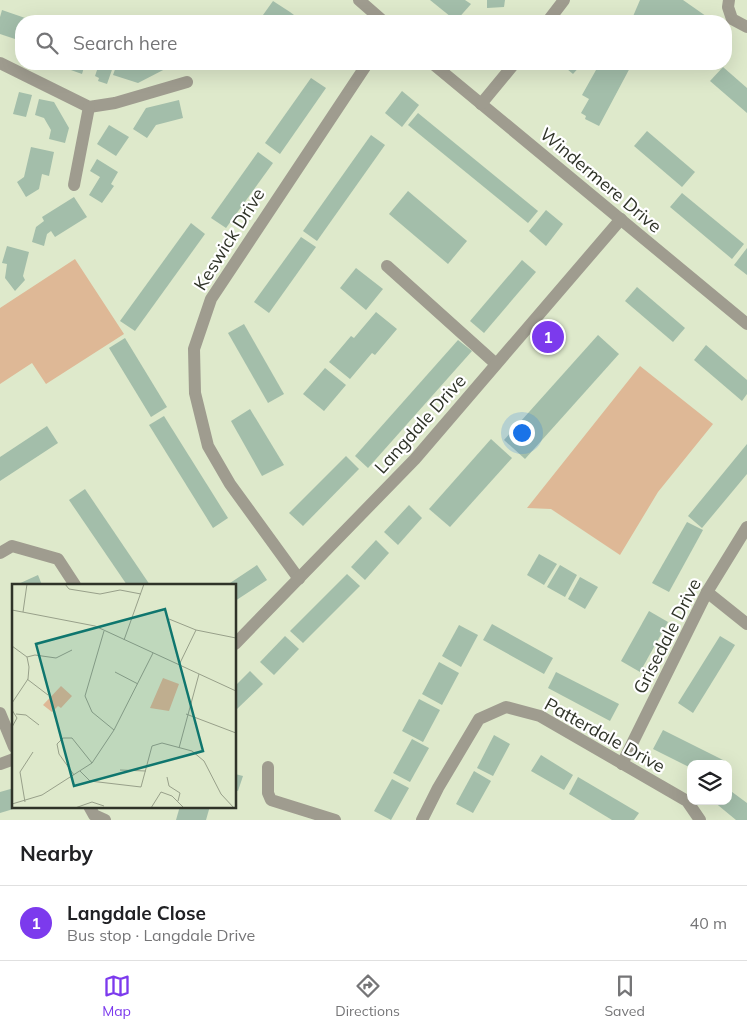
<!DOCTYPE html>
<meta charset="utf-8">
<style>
:root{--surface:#fff;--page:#f6f6f6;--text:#202124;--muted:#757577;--line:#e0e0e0;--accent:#7c3aed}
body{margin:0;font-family:Mulish,sans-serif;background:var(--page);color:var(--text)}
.controls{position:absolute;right:15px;bottom:15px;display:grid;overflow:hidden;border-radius:10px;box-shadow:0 5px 20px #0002}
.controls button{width:45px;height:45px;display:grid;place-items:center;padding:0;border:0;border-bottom:1px solid var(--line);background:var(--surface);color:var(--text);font:25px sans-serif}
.you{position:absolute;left:521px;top:432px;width:18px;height:18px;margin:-12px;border:4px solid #fff;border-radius:50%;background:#1a73e8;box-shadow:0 0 0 8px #1a73e833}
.badge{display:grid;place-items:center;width:32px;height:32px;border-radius:50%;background:var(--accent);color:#fff;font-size:16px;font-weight:700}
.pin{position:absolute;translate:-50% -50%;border:2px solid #fff;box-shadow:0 1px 5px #0006}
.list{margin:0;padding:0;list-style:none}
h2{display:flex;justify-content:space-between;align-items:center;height:65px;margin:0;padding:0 20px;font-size:21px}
h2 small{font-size:16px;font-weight:400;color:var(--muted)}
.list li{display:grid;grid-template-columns:32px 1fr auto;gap:15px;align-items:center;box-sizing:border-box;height:75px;padding:0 20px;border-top:1px solid var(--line)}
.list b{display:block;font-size:19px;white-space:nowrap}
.list p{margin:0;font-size:16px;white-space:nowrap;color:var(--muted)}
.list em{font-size:16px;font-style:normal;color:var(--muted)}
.icon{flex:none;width:28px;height:28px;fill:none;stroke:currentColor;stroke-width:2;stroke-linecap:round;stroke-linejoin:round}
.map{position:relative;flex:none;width:747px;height:820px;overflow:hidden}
.search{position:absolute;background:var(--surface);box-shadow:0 5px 20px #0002;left:15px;right:15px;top:15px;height:55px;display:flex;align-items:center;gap:12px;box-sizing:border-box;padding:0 18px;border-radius:20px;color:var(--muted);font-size:19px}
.sheet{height:140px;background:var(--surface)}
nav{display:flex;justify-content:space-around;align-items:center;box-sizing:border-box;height:70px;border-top:1px solid var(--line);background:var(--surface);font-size:14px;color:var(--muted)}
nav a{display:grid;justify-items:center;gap:2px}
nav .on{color:var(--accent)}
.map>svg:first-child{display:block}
</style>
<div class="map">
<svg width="747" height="820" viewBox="0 0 747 820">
<rect width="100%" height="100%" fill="#dee9cb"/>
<g fill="#deb896">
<polygon points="75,259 124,334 46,384 32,363 0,384 0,308"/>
<polygon points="640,366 713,424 658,492 620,555 551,509 527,508"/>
</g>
<g fill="#a3beaa">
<polygon points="430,0 465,0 471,4 456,21"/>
<polygon points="487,0 505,0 504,7 487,8"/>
<polygon points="640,0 683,0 713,21 631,21"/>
<polygon points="273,1 290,12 302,21 272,21 263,15"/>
<polygon points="2,10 28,19 28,21 21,21 21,41 0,34 0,17"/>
<polygon points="54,64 85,64 82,74"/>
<polygon points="99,64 114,64 107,84 98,81 99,78 95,76"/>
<polygon points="117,64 167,64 169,67 138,83 113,75"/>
<polygon points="561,64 582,64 573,74"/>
<polygon points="586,64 632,64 599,126 585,119 586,116 581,113 589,99 582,95 596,70"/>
<polygon points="723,67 747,88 747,113 710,81"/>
<polygon points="311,78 326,88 280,154 265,143"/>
<polygon points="402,91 419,105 402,127 385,113"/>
<polygon points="19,92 32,95 26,117 13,114"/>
<polygon points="39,99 54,102 69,128 65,143 49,139 51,130 44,118 35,115"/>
<polygon points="179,100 183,118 156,125 147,138 133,129 146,108"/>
<polygon points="418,113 538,211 528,223 408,125"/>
<polygon points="109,125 129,137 116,156 97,144"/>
<polygon points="647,131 695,172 682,187 634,146"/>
<polygon points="371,135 385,145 317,241 303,231"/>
<polygon points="31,147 54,152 49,176 42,174 39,189 26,197 17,182 24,177"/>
<polygon points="258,152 273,163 226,228 211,218"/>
<polygon points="97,159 118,172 111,184 114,186 102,203 89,195 100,177 90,171"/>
<polygon points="408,191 467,241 448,264 389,214"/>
<polygon points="682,193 744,244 732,259 670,207"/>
<polygon points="74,197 87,217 55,237 51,231 47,234 44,246 32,242 36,227 44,221 42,217"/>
<polygon points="546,210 563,224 546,246 529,231"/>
<polygon points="191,223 205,234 135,331 120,321"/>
<polygon points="301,237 316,247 269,313 254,302"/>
<polygon points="7,246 29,252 23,276 25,280 15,291 5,278 7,264 2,263"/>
<polygon points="747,248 747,275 734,265"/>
<polygon points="522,260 536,272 484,333 470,321"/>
<polygon points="356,268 383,289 366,310 340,288"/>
<polygon points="637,287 685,328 673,342 625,301"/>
<polygon points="376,312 397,329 375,355 372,353 350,379 329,362 351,336 354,338"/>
<polygon points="244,324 284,394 268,403 228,333"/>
<polygon points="598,335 619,354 525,459 504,440"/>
<polygon points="125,338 167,407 151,417 109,348"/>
<polygon points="458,340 472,351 368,468 355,456"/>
<polygon points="706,345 747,380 747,394 742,401 694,360"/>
<polygon points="325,368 346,385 324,411 303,394"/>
<polygon points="250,409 284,465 262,476 231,421"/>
<polygon points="164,416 228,518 213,528 149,425"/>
<polygon points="47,426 58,443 0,481 0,457"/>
<polygon points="491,439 512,458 450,527 429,509"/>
<polygon points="747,444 747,474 702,528 688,516"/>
<polygon points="346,456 359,469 303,526 289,513"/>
<polygon points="85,489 150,585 127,585 69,500"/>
<polygon points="409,505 422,518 398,545 384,532"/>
<polygon points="687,522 703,530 669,592 652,583"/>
<polygon points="376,540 389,553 365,580 351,567"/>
<polygon points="539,554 557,564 544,585 527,575"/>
<polygon points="257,565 267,580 235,601 235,585 227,585"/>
<polygon points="560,565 577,575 565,597 547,587"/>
<polygon points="347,574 360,586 303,643 290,631"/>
<polygon points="38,575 42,585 16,585"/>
<polygon points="580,577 598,587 585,609 568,599"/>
<polygon points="649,611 668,622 640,672 621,661"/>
<polygon points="492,624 553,658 544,674 483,640"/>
<polygon points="459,625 478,635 461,667 442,656"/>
<polygon points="285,636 299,649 274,675 260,662"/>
<polygon points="720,636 735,645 693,713 678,703"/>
<polygon points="439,662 459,673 442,705 422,694"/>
<polygon points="250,671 263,684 237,709 235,707 235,686"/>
<polygon points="556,672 619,704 610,721 548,688"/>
<polygon points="419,699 440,710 423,742 402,731"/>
<polygon points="663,730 725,761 723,764 691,764 691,768 653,749"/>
<polygon points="494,735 510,744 493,776 477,768"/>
<polygon points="412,739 429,748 410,782 393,773"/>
<polygon points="541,755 573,775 564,790 531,771"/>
<polygon points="474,771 491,781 473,813 456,804"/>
<polygon points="235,774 243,776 238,791 235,790"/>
<polygon points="578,777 639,813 634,820 612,820 569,794"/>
<polygon points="392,779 409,788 391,820 374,811"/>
<polygon points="14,788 14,806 20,807 0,813 0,792"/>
<polygon points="728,789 747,803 747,820 736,820 713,801 728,801"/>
<polygon points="180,806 210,806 206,820 176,820"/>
</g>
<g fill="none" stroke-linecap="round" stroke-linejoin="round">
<g stroke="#9f9c8f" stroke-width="12">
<polyline points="359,0 383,21"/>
<polyline points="729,0 728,7 732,19 747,27"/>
<polyline points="548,21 564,0"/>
<polyline points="0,63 89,107 115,103 187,82"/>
<polyline points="433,64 747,324"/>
<polyline points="481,104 514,64"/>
<polyline points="74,185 89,107"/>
<polyline points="387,266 496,364"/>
<polyline points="0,553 12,546 58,559 75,585"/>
<polyline points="299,579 230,484 208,446 195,393 194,349 211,299 367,64"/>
<polyline points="707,592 747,624"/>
<polyline points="235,644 415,459 621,219"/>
<polyline points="0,713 14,747"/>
<polyline points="0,764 14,759"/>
<polyline points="622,764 707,592 747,527"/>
<polyline points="268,767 268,793 271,800 335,820"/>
<polyline points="89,806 94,815 105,820"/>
<polyline points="422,820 438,788 479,719 506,707 540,716 687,801 700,820"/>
</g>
</g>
<g text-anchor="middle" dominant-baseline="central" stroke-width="4.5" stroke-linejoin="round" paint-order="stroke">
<g font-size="18" fill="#2f3328" stroke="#fff">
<text transform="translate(601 180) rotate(40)">Windermere Drive</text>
<text transform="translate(229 239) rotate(-58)">Keswick Drive</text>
<text transform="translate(420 424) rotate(-48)">Langdale Drive</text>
<text transform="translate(667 636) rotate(-63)">Grisedale Drive</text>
<text transform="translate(605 735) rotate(29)">Patterdale Drive</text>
</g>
</g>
<g transform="translate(12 584)">
<rect width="224" height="224" fill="#dee9cb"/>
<path d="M151,94L167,100L157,127L138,124ZM49,102L60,112L49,124L46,122L40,128L31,121Z" fill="#deb896"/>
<path fill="none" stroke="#98a08a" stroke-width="1" d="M53,0L57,5L88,10L108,6L129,10M0,26L83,42L224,107M11,28L15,0M157,35L184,46L224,54M92,47L73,112L80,128L102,146M112,56L132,0M0,62L15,73L17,83L16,95L0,119M15,73L23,71L44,74L60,66M167,81L184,46M103,88L126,100M15,95L36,111M0,126L5,134L0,143M4,130L14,131L27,141M174,130L224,149M167,164L187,90M108,186L134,187M68,187L78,197L129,203L140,162L150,159L180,167L192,177L209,210L222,224M62,191L47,170L45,160L51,154H60L80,179M155,193L157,202L168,209L166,217M13,218L8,188L21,168M0,220L30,211L80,179L102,146L141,69M63,224L80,218L92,222M139,224L149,208L160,212L172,224"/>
<path fill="#0f766e" fill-opacity="0.15" stroke="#0f766e" stroke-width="2.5" d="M153,25L191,167L62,202L24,60Z"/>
<rect width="224" height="224" fill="none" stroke="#2f3328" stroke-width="2.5"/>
</g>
</svg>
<div class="controls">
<button><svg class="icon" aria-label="layers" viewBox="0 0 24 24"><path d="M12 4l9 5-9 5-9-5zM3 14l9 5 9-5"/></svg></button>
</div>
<div class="you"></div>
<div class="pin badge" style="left:548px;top:337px">1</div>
<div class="search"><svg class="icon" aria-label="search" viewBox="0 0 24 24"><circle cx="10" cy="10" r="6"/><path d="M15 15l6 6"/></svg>Search here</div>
</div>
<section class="sheet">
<h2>Nearby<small></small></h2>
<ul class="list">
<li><span class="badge">1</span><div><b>Langdale Close</b><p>Bus stop · Langdale Drive</p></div><em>40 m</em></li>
</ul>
</section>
<nav>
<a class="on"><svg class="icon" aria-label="map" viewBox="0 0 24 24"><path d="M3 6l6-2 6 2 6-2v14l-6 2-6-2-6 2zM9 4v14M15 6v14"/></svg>Map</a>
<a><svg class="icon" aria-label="directions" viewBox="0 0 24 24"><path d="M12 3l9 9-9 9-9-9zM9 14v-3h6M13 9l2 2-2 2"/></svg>Directions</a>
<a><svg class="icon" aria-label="saved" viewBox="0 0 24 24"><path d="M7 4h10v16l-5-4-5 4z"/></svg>Saved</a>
</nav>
